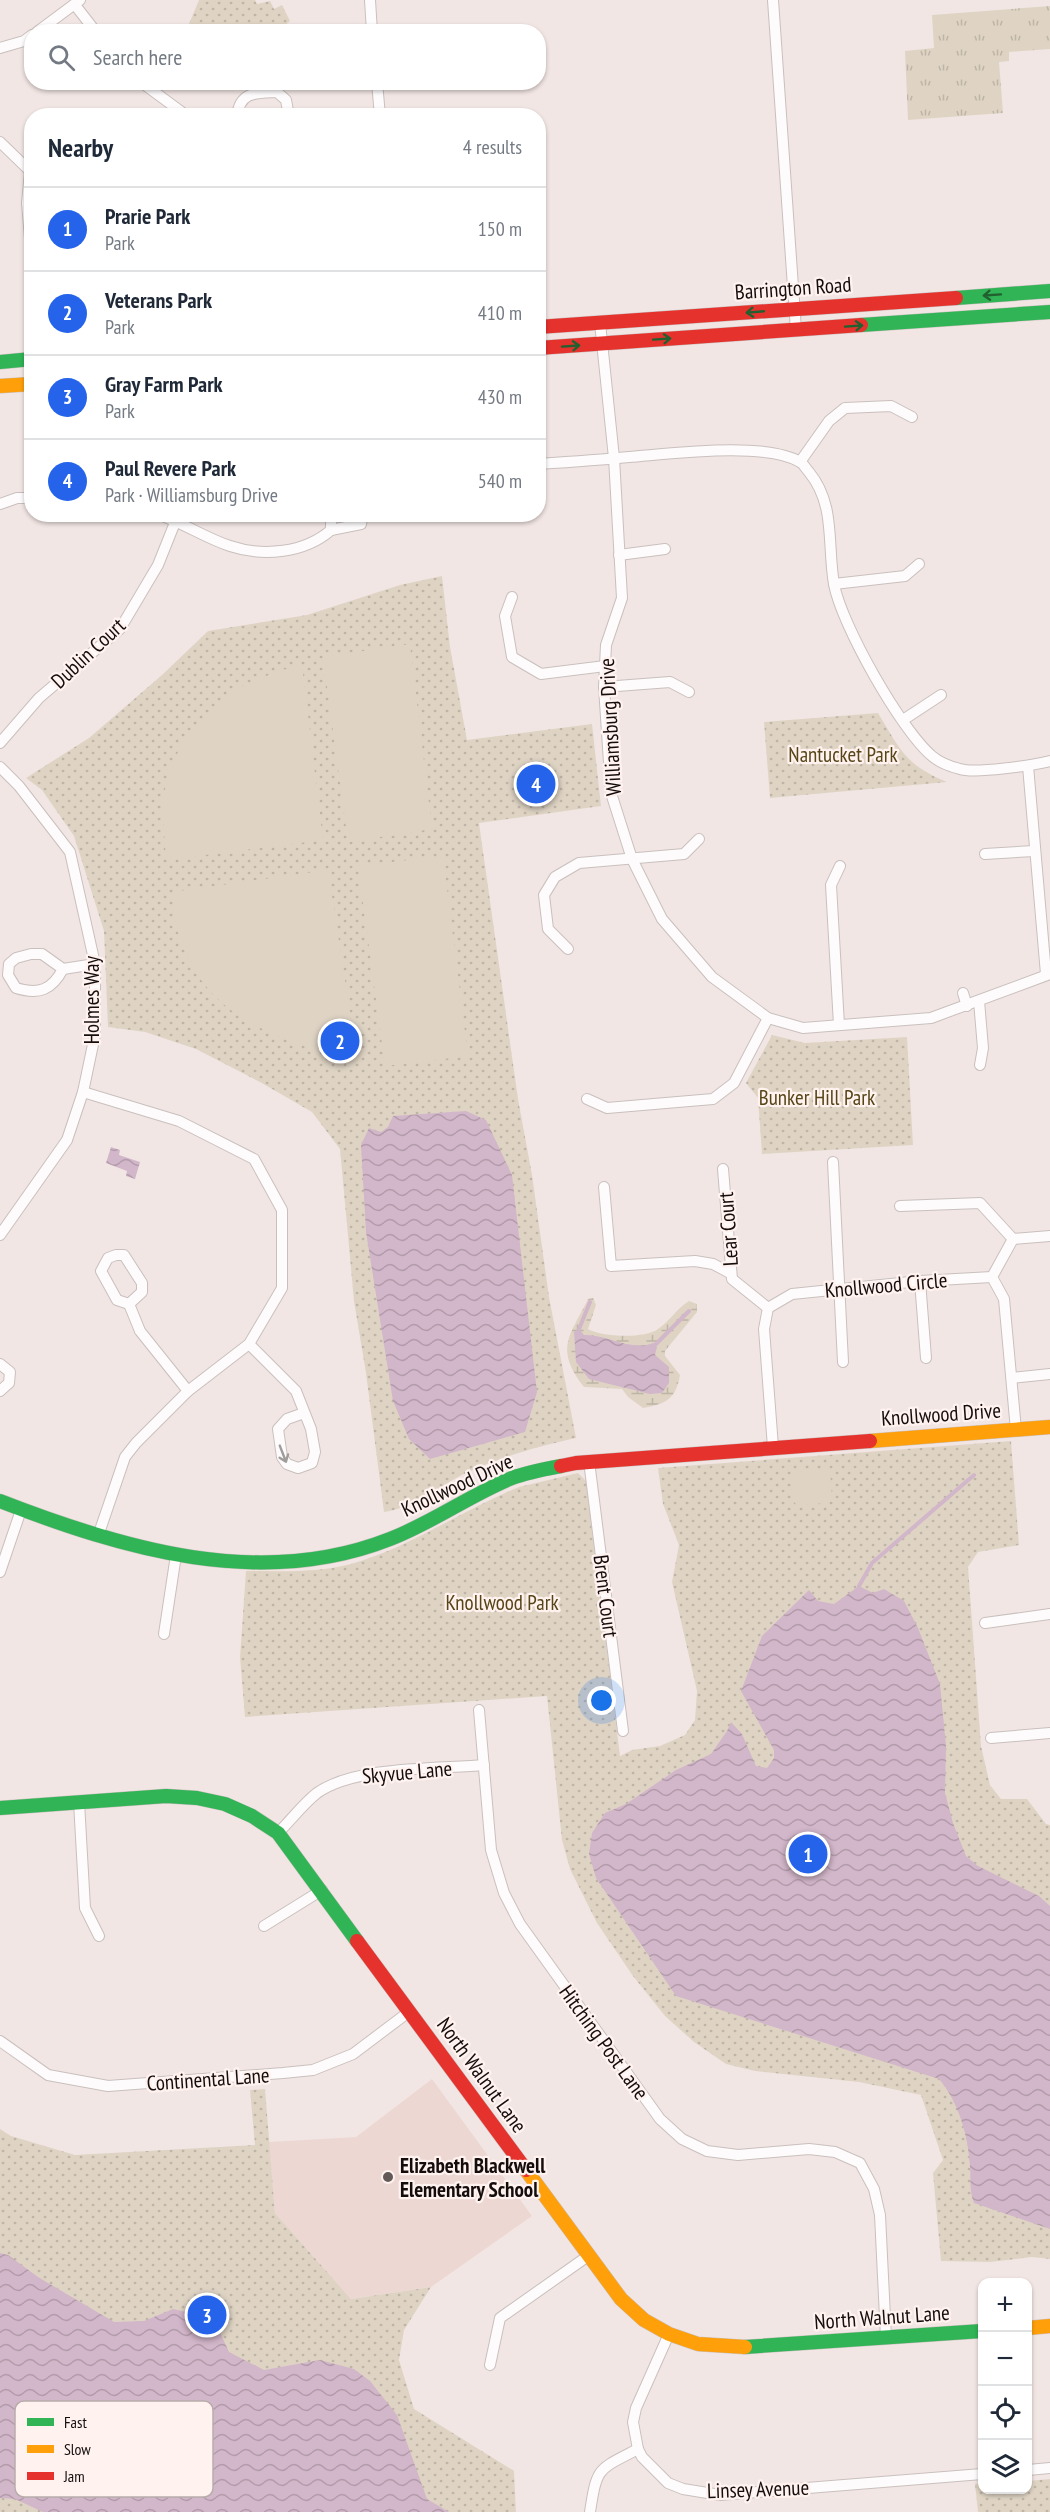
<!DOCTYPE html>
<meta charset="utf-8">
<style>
:root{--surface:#fff;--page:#f2f2f3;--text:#1f2937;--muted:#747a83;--line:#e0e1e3;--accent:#2563eb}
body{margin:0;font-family:"PT Sans Narrow",sans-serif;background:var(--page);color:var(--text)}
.controls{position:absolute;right:18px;bottom:18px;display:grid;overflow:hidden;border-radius:12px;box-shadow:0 2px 4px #0004}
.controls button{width:54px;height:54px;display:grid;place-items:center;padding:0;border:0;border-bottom:2px solid var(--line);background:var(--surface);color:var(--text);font:30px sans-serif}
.you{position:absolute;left:602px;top:1701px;width:21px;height:21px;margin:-15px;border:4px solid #fff;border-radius:50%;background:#1a73e8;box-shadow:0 0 0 9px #1a73e833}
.badge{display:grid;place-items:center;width:39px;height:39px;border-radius:50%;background:var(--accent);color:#fff;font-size:20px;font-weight:700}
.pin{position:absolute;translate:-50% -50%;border:3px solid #fff;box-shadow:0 2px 6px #0006}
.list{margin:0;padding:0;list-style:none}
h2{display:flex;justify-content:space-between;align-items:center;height:78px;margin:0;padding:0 24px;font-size:26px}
h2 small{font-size:20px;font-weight:400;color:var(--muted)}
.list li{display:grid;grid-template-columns:39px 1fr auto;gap:18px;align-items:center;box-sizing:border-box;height:84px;padding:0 24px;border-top:2px solid var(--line)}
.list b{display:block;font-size:22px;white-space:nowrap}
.list p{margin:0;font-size:20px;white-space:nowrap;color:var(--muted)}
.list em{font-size:20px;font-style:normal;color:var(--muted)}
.icon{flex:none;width:33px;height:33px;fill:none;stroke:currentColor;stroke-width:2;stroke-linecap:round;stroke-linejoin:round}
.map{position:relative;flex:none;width:1050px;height:2512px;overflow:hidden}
.search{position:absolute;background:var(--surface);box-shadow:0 2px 4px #0004;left:24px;top:24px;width:522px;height:66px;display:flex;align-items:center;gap:15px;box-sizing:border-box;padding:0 21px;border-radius:24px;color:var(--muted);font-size:22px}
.panel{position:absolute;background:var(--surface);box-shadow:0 2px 4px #0004;left:24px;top:108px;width:522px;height:414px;border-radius:24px}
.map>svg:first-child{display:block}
</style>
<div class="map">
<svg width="1050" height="2512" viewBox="0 0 1050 2512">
<defs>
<pattern id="grass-tufts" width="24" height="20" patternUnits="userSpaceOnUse" patternTransform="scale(1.5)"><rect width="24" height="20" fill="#dfd4c4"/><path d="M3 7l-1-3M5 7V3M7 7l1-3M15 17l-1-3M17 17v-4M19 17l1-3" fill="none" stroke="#beb5a7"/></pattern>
<pattern id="wetland-marsh" width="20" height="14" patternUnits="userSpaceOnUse" patternTransform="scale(1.5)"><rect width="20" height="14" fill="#dfd4c4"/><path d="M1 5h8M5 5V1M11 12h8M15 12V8" fill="none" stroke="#beb5a7"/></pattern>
<pattern id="park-dots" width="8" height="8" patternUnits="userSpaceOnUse" patternTransform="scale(1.5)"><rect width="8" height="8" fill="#dfd4c4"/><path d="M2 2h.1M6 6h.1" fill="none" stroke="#beb5a7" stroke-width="1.8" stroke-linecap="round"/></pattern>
<pattern id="water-waves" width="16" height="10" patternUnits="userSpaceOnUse" patternTransform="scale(1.5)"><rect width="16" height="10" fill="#d2b6c9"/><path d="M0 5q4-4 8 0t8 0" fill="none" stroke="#b39bab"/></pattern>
</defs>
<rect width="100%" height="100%" fill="#f2e6e4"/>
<polygon fill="#ecd7d3" points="432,2079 532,2216 431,2287 351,2299 275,2213 269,2142 356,2137"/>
<polygon fill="url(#grass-tufts)" points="1050,6 1050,49 1009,52 1009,61 999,62 1003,113 908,120 905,51 934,48 932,15"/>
<path fill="url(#wetland-marsh)" d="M593,1298L596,1305L588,1329C601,1337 645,1339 658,1329C670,1321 677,1308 689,1301L697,1304V1312L665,1351V1356L680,1375C676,1399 666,1404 643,1408L628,1397L622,1389L584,1387C554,1348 570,1336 588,1299Z"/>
<g fill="url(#park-dots)">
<polygon points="199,0 255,0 257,4 270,1 274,9 282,5 290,21 279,31 186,31"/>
<path d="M442,576L450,647L467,740L592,724L601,806L479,823L518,1099L532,1175L549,1297L576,1438C536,1447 504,1456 466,1473C439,1486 414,1508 384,1512L366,1373L354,1301L340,1149L312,1112L260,1082L196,1049L145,1032L108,1027L104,931L74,836L42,790L26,778L89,738L162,675L208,631L307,615L400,585Z"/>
<path d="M878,713C900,749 905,765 947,782L770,798L764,722Z"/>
<polygon points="772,1035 805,1043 907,1037 913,1145 762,1154 758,1098 746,1083"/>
<path d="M1011,1441L1019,1545L978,1552L968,1567L981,1746L990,1785L1001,1799H1027L1046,1824L1050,1825V2259L1032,2257L990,2262L941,2261L933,2173L943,2160L921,2095L859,2082L755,2071L726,2064L694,2042L665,2016L633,1976L597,1923L570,1869L562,1840L547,1696L245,1717L240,1657L246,1571C281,1571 317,1573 351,1564C411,1547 462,1510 519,1487L578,1473L586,1481L620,1756L632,1750L660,1746L685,1735L695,1720L697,1691L672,1582L679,1545L663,1504L658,1468Z"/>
<polygon points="265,2089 275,2213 351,2299 431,2287 404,2330 399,2360 414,2409 514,2471 516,2512 0,2512 0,2129 11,2136 75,2155 255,2145 250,2090"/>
<polygon points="1050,2479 1050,2512 978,2512 975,2484 982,2483 982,2490 1028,2490 1028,2481"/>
</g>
<g fill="#dfd4c4">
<polygon points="410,644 432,829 348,842 323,657"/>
<polygon points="302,665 323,840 166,860 162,801 171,765 184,741 201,721 236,689 278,671"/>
<polygon points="443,856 468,1056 385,1066 358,866"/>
<path d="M328,870L357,1058C337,1059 318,1050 299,1044C238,1023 195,993 177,929C174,917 174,904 172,892Z"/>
<polygon points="830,1470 832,1497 828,1503 797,1505 792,1500 791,1472"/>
</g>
<g fill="url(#water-waves)">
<polygon points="466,1111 486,1120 512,1175 537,1392 525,1432 430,1459 409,1439 393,1401 366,1232 361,1145 369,1128 381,1132 388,1127 393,1116"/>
<polygon points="111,1147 120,1150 119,1155 140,1162 135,1179 126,1176 127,1171 106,1163"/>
<path d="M579,1329L584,1335C607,1334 631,1352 653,1343L657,1347L655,1355L669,1367V1383L662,1393L650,1394L589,1379L576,1362L574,1332Z"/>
<path d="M859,1586L873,1593L884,1589L904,1601L918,1628L940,1684L946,1746L945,1793L953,1823L966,1856L978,1866L1039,1896L1050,1906V2229L974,2203C969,2190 971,2179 970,2166C968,2135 959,2103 939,2079L676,1996L596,1878L589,1854L592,1833L605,1813L626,1804L676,1770L711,1754L727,1731L731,1722L742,1734L756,1766L767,1768L774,1758V1750L741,1691L762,1636L809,1590L818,1601L834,1604Z"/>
<polygon points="0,2253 8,2255 38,2277 114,2322 144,2321 173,2309 204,2316 219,2330 229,2352 264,2370 320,2360 354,2369 370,2381 397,2415 427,2499 449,2512 43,2512 15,2499 0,2498"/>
</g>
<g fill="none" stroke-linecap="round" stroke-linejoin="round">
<g stroke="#d2b6c9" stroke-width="4">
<polyline points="579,1329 590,1302"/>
<polyline points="655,1345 689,1311"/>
<polyline points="859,1586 872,1563 974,1475"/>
</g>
<g stroke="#c9c0be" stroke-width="12">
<g id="street">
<polyline points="370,0 372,32"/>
<polyline points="773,0 796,330"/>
<polyline points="75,5 96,32"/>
<polyline points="37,32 80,0"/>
<polyline points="0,48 24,41 32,35"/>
<polyline points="141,82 187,116"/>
<polyline points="377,82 380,116"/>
<path d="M237,116C240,91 256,93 277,92L286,100L288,111L286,116"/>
<polyline points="0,142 32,173"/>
<polyline points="30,171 27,203 32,262"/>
<polyline points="600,323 614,458 622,598 606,645 604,687 611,793 632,859 662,919 712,977 768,1018 803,1028 931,1018 1050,974"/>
<polyline points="800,462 829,421 845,408 891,406 912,417"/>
<path d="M538,464C569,462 599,460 629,457C669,454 766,441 800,462C803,463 806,469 809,472C836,505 827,544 834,584C841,624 901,730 932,756C939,762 952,767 960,769C975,774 1034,765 1050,761"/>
<polyline points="0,504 17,498 32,498"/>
<path d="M157,514C182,522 205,538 230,546C263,557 305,553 331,530"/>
<polyline points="331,514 331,530"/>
<polyline points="331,530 361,524 363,514"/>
<polyline points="619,555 665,549"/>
<polyline points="834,584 905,576 919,564"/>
<polyline points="512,597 505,616 512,657 541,674 605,666"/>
<polyline points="604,687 670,682 689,692"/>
<polyline points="903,720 941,695"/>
<polyline points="0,743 39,698 120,629 158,565 176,520"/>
<polyline points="1028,766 1046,974"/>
<polyline points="0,767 19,786 70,852 95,964 95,1035 83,1092 67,1140 0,1235"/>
<polyline points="985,854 1034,851"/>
<polyline points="568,949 548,929 544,895 555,877 579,863 684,854 699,839"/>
<path d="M31,954H42L63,969C52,990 39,995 16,988L8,975L9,964L16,958Z"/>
<polyline points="63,969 95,964"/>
<polyline points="963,993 967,1006"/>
<polyline points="979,1001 983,1048 980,1065"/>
<polyline points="839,1025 831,885 840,866"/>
<polyline points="83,1092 179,1121 254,1159 282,1210 282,1288 249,1344 188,1391 136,1443 125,1457 98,1536"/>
<polyline points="587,1099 607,1108 713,1099 734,1083 768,1018"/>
<polyline points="833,1162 843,1362"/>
<polyline points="723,1169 732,1279 768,1308"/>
<polyline points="604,1187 611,1266 695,1261 713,1264 730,1273"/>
<polyline points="900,1206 980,1203 1013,1239"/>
<polyline points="1013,1239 1050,1236"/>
<polygon points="116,1255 124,1255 142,1283 142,1292 129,1304 117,1300 101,1271 108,1258"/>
<polyline points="992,1277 1004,1299 1016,1430"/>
<polyline points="992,1277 1013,1239"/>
<polyline points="920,1281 926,1358"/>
<polyline points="129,1304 140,1331 188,1391"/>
<polyline points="249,1344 296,1391 311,1429 315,1452 312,1463 298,1468 287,1464 282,1457 278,1429 287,1419 304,1413"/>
<polyline points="0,1364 10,1372 9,1383 0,1391"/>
<polyline points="1012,1378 1050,1374"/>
<polyline points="773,1447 764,1329 768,1308 792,1294 920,1281 992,1277"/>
<polyline points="589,1461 623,1731"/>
<polyline points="0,1572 21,1510"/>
<polyline points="985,1623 1050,1614"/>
<polyline points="164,1634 176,1555"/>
<polyline points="479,1710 491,1850 504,1893 520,1924 660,2119 682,2139 707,2151 738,2155 809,2149 835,2152 860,2163 874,2189 880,2215 886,2338"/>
<polyline points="991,1738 1050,1733"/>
<polyline points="79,1802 85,1908 99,1936"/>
<path d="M278,1833C291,1820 303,1804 317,1793C355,1766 437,1769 484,1765"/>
<polyline points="264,1926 322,1890"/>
<polyline points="0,2041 48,2075 108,2086 283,2073 313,2070 353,2054 410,2011"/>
<polyline points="669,2334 636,2408 633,2422 638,2449 642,2457 668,2483 683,2489 720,2495 982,2474"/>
<polyline points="490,2365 500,2318 588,2256"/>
<polyline points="1028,2470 1050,2468"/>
<path d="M590,2512C597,2466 598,2470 638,2449"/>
</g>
</g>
<g stroke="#c9c0be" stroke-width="15">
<g id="fast">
<polyline points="956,298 1050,291"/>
<polyline points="861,325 1050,312"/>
<polyline points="0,362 32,359"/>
<path d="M0,1501C123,1549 261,1590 390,1539C432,1523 470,1495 512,1478C528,1472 545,1469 561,1466"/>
<polyline points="0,1808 166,1796 197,1798 225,1804 252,1816 278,1833 357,1941"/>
<polyline points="745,2347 982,2331"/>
</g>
</g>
<g stroke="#c9c0be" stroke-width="15">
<g id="slow">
<polyline points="0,386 32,384"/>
<polyline points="870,1441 1050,1427"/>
<polyline points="526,2170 621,2299 644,2320 669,2334 698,2344 745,2347"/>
<polyline points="1028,2328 1050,2326"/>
</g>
</g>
<g stroke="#c9c0be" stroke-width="15">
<g id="jam">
<polyline points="538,327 956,298"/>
<polyline points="538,348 861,325"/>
<polyline points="561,1466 576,1463 870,1441"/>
<polyline points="357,1941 526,2170"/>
</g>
</g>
<use href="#street" stroke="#fdfbfb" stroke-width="10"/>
<use href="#fast" stroke="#30b455" stroke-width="14"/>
<use href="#slow" stroke="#ff9f0a" stroke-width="14"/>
<use href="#jam" stroke="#e5322d" stroke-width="14"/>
</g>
<defs><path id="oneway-shaft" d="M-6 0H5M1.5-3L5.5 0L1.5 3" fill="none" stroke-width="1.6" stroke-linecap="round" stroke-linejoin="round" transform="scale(1.5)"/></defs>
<g stroke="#226030">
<use href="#oneway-shaft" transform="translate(992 295) rotate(176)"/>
<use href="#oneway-shaft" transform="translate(755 312) rotate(175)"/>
<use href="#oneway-shaft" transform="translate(854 326) rotate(-4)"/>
<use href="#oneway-shaft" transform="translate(662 339) rotate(-4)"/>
<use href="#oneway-shaft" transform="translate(571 346) rotate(-4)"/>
</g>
<use stroke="#a09c9b" href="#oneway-shaft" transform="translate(283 1454) rotate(69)"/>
<circle fill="#625958" stroke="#fff2ef" stroke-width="2" cx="388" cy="2177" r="6"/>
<g text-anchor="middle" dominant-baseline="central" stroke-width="4.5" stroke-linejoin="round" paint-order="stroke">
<g font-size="21" fill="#140d0c" stroke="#fff2ef">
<text transform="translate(793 288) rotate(-4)">Barrington Road</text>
<text transform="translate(88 653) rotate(-43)">Dublin Court</text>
<text transform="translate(610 727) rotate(-93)">Williamsburg Drive</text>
<text transform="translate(91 1000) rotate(-90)">Holmes Way</text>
<text transform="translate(728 1229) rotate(-94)">Lear Court</text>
<text transform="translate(886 1285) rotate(-5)">Knollwood Circle</text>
<text transform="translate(941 1414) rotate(-4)">Knollwood Drive</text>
<text transform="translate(457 1485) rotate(-25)">Knollwood Drive</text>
<text transform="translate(606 1596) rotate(83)">Brent Court</text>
<text transform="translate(407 1772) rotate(-5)">Skyvue Lane</text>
<text transform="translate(604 2042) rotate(54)">Hitching Post Lane</text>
<text transform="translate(482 2075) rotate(54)">North Walnut Lane</text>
<text transform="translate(208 2079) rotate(-4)">Continental Lane</text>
<text transform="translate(882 2317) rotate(-4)">North Walnut Lane</text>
<text transform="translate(758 2489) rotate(-2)">Linsey Avenue</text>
</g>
<g font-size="21" fill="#564517" stroke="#fff2ef">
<text x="843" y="754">Nantucket Park</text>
<text x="817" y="1097">Bunker Hill Park</text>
<text x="502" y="1602">Knollwood Park</text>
</g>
<g font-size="21" font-weight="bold" fill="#140d0c" stroke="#fff2ef" text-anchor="start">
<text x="400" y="2165">Elizabeth Blackwell<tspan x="400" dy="24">Elementary School</tspan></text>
</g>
</g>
<rect x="15" y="2401" width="198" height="96" rx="9" fill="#fff2ef" stroke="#b8adab" stroke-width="1.5"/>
<rect x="27" y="2418" width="27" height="8" fill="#30b455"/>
<rect x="27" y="2445" width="27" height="8" fill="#ff9f0a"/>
<rect x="27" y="2472" width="27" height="8" fill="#e5322d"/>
<g font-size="16" fill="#140d0c">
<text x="64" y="2428">Fast</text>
<text x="64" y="2455">Slow</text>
<text x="64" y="2482">Jam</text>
</g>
</svg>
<div class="controls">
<button>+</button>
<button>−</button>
<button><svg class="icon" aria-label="locate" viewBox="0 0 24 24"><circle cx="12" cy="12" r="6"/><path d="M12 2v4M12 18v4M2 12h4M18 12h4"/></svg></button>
<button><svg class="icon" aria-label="layers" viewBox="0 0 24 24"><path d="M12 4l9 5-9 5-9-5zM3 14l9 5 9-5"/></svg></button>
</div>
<div class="you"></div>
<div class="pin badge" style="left:808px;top:1854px">1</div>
<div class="pin badge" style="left:340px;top:1041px">2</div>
<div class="pin badge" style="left:207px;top:2315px">3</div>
<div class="pin badge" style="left:536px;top:784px">4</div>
<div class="search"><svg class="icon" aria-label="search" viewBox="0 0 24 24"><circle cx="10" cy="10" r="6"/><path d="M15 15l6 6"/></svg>Search here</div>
<section class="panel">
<h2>Nearby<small>4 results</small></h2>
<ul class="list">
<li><span class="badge">1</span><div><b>Prarie Park</b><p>Park</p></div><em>150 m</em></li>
<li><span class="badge">2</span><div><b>Veterans Park</b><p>Park</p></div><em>410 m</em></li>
<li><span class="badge">3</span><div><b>Gray Farm Park</b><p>Park</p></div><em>430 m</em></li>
<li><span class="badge">4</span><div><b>Paul Revere Park</b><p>Park · Williamsburg Drive</p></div><em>540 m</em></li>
</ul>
</section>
</div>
